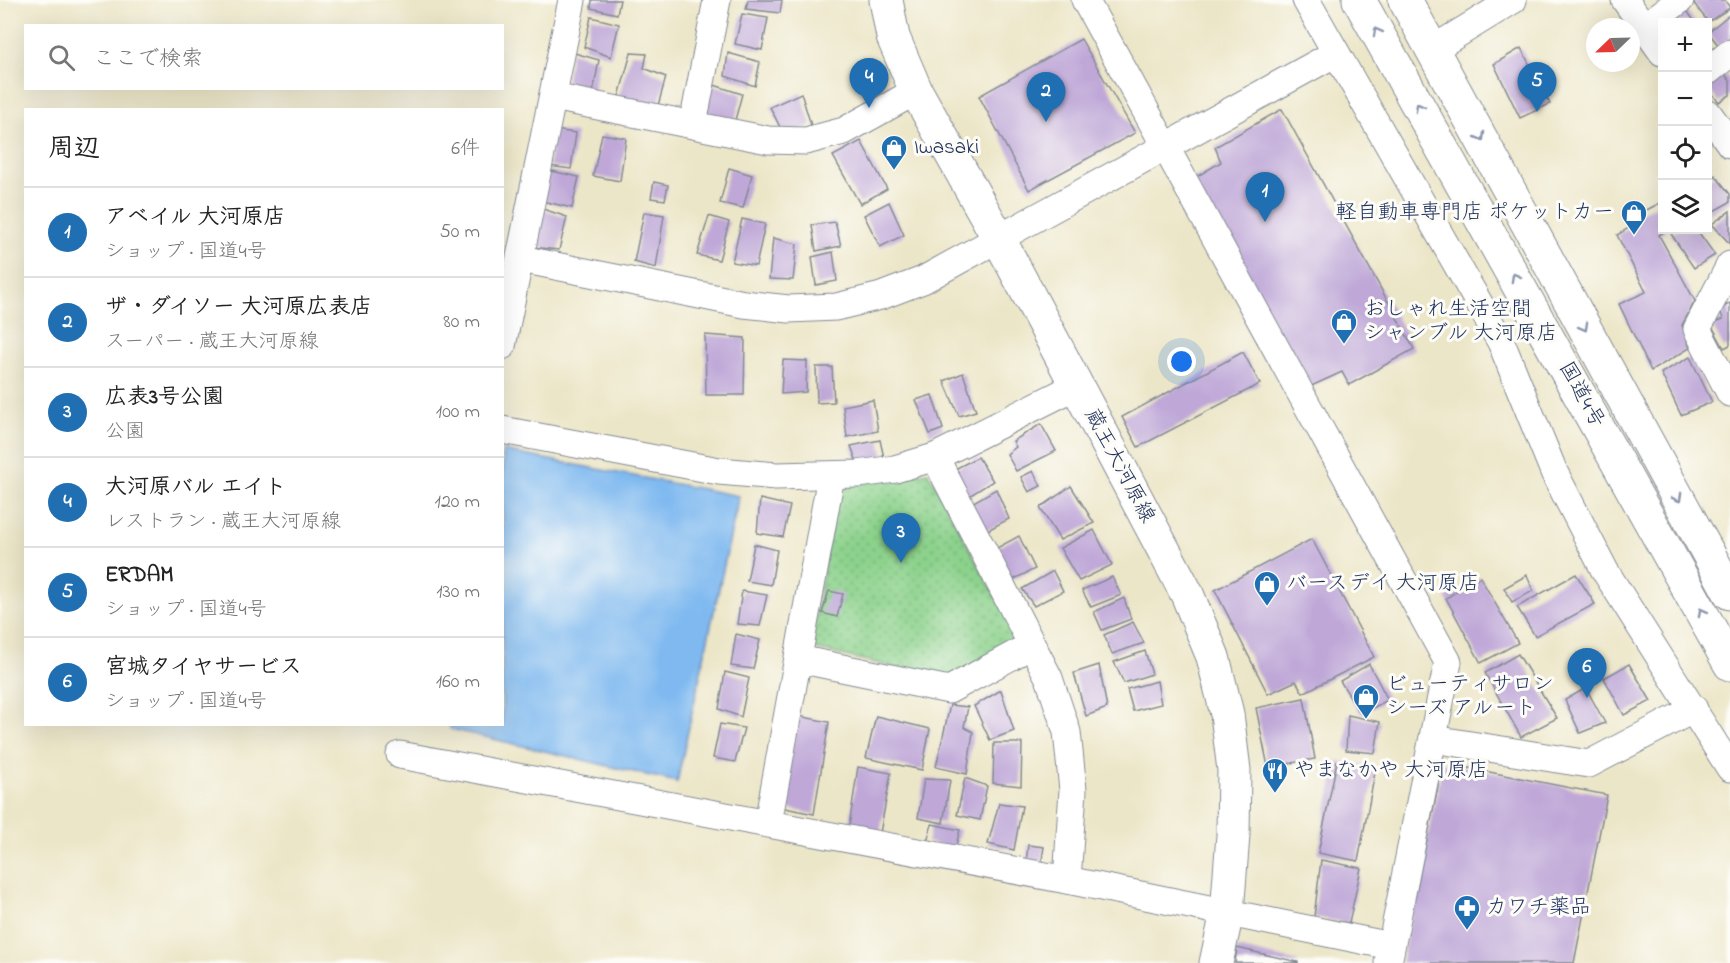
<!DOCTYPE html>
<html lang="ja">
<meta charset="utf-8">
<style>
:root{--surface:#fff;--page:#f2f2f2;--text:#222;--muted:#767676;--line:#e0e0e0;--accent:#1f6fb2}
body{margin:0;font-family:"Indie Flower","Klee One",sans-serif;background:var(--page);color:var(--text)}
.controls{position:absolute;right:18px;top:18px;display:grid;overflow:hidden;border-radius:0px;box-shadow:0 6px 24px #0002}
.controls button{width:54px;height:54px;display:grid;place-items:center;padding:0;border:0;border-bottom:2px solid var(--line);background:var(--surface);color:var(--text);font:30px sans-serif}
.compass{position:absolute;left:1586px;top:18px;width:54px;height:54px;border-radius:50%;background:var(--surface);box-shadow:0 6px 24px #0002;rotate:247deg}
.you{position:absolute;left:1182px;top:362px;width:21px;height:21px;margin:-15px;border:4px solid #fff;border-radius:50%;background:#1a73e8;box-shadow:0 0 0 9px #1a73e833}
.badge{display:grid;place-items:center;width:39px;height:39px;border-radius:50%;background:var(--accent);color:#fff;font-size:20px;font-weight:700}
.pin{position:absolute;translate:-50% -50px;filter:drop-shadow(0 2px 3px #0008)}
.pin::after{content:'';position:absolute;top:32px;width:21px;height:18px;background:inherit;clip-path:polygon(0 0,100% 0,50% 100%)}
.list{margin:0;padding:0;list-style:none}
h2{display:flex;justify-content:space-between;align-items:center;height:78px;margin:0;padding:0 24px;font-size:26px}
h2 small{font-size:20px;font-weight:400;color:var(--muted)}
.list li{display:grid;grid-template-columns:39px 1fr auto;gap:18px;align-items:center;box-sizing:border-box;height:90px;padding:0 24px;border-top:2px solid var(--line)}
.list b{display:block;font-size:22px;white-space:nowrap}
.list p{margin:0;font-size:20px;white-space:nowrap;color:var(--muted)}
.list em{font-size:20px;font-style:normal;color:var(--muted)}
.icon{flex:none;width:33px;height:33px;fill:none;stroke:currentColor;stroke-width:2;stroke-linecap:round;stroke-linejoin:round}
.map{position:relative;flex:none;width:1730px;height:963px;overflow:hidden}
.search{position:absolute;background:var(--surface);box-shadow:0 6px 24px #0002;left:24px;top:24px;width:480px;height:66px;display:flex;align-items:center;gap:15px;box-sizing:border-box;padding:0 21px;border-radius:0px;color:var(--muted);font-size:22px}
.panel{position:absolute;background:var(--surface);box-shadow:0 6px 24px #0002;left:24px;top:108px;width:480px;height:618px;border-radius:0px}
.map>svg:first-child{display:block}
</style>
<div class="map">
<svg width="1730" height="963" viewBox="0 0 1730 963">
<defs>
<pattern id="park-dots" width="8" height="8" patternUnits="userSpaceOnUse" patternTransform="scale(1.5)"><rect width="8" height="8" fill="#8cd28c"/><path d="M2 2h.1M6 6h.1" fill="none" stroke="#72ab76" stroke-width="1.8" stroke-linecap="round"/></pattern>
</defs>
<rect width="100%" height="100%" fill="#fdfcf7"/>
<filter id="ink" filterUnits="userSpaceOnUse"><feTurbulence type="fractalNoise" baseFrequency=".0167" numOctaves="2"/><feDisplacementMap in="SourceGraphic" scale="12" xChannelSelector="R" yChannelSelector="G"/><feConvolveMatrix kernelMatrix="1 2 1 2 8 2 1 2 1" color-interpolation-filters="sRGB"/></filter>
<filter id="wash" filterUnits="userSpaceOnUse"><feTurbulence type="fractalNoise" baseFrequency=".008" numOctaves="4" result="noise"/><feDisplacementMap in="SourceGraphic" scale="24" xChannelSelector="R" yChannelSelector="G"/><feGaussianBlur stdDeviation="1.35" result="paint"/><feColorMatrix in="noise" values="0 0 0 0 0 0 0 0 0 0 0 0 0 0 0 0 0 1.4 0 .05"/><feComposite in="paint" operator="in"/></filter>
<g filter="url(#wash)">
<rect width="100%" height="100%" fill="#ece6c8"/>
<polygon fill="url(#park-dots)" stroke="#548075" stroke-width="1.5" points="928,472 1015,632 1014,644 949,680 811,648 836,493 844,485"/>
<polygon fill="#7fb9f0" stroke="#4d74a7" stroke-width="1.5" points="503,451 739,496 677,782 450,729 450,725 502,724"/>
<g id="blocks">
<g fill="#bfa8d8">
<polygon points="592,0 620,0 617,14 591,8"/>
<polygon points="748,0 782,0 780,13 746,9"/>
<polygon points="1696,0 1725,0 1730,8 1708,22 1693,2"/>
<polygon points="1685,8 1695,22 1665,22"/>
<polygon points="742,14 768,18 762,50 735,44"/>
<polygon points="1730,14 1730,39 1719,46 1708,32"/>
<polygon points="591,17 619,24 611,57 584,47"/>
<polygon points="1081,39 1135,133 1029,190 979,96"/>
<polygon points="1521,48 1550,104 1520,118 1494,64"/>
<polygon points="571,52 599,60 592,98 565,91"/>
<polygon points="631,53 647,54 644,68 666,77 657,109 618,100"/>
<polygon points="728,53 760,62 755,86 725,76"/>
<polygon points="1725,74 1730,81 1730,95 1719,102 1708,89 1708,86"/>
<polygon points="711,84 742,94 734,124 704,117"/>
<polygon points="801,93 811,125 785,137 770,107"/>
<polygon points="1282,109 1414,349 1349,385 1342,372 1307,388 1191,180 1221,162 1215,147"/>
<polygon points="554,130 576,133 571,169 549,166"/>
<polygon points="602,134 626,138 620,181 593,176"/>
<polygon points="861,141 887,189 860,204 833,156"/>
<polygon points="729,168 752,175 743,208 720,203"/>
<polygon points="547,170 579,177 572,208 542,201"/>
<polygon points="1715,175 1730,194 1730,202 1710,213 1708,210 1708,180"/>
<polygon points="654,182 668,185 665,200 651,198"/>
<polygon points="889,202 904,235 880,247 864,215"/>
<polygon points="1662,202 1662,230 1667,230 1659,235 1695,301 1682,325 1690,348 1651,371 1619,304 1646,292 1617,235 1629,228 1627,220"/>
<polygon points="540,208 567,217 559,250 532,247"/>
<polygon points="1730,211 1730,244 1712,224"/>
<polygon points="644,212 664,215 656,268 634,262"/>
<polygon points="709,216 729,222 719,260 697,255"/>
<polygon points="742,219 765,224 756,266 732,262"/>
<polygon points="835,222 841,246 816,251 812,225"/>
<polygon points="1679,230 1697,230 1715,255 1694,268 1671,234"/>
<polygon points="773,238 797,244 793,280 769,279"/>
<polygon points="833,252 837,281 816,285 812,257"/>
<polygon points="1730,303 1730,345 1724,348 1711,324 1723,319 1720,309"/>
<polygon points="705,335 745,338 744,395 706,395"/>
<polygon points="1243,352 1260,384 1138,447 1122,417"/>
<polygon points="1690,357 1712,402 1681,415 1661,373"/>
<polygon points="783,360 807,361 806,392 781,394"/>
<polygon points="816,367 832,367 834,402 817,403"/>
<polygon points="963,373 976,411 959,416 944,381"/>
<polygon points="932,395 943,429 930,434 916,400"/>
<polygon points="873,400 878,431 847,437 843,406"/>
<polygon points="1041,424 1056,451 1016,471 1007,454 1016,447 1013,441"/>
<polygon points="880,440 884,458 858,465 851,446"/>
<polygon points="978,457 993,481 966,498 949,472"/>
<polygon points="1033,471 1041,486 1029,492 1021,477"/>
<polygon points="1071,486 1094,523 1060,540 1040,508"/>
<polygon points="996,489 1009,519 984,532 970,504"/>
<polygon points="760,499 790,506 783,537 757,533"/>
<polygon points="1094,530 1112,565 1079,581 1060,548"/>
<polygon points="1019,536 1035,569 1010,581 995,549"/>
<polygon points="1312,539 1374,657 1303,693 1296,681 1268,694 1215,590"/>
<polygon points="754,544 777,550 771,585 747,581"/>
<polygon points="1053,571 1063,591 1034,606 1022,589"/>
<polygon points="1576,574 1595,604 1535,636 1517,607"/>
<polygon points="1527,575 1533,591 1512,602 1504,588"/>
<polygon points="1112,577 1121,595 1091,607 1082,590"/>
<polygon points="1480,577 1518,643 1481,663 1446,598"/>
<polygon points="742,591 767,595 760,626 737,624"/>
<polygon points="829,591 843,594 837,617 822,613"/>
<polygon points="1124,598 1131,619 1102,630 1094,612"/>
<polygon points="1133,622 1144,643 1112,654 1104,635"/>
<polygon points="736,634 760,640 753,669 731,666"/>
<polygon points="1145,651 1152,674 1124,683 1114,662"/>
<polygon points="1518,654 1557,718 1521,737 1485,673"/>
<polygon points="1369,664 1388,700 1361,714 1340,681"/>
<polygon points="1629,664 1651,701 1624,715 1604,678"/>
<polygon points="1099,665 1107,708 1086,716 1074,673"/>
<polygon points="725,672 749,678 741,717 719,709"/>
<polygon points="1157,681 1161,704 1133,711 1127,689"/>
<polygon points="1586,688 1605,723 1580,733 1565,700"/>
<polygon points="1001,690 1014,731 990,740 974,706"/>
<polygon points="1304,698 1315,759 1268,767 1256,708"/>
<polygon points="950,705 968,707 964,727 973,732 967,774 936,767"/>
<polygon points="1348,715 1380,722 1375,753 1346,750"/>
<polygon points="798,716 829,722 814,814 780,807"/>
<polygon points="876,716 930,729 922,770 866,758"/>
<polygon points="720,724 744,728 735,762 713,758"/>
<polygon points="994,743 1022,743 1021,786 993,783"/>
<polygon points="1337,761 1376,767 1358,861 1318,853"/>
<polygon points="1443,763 1607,795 1574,963 1401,963"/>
<polygon points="858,767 891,773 880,833 849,827"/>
<polygon points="965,778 987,786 980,820 957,815"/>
<polygon points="924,779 950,780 943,823 918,818"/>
<polygon points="999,803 1022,806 1014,850 988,844"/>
<polygon points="932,824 960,830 955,849 927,842"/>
<polygon points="1028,845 1044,847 1041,866 1026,864"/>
<polygon points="1321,860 1361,868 1349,923 1314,917"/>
<polygon points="1237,948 1298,962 1298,963 1235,963"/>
</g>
</g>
</g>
<g filter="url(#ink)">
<use href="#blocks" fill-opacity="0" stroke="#848a93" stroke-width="1.5"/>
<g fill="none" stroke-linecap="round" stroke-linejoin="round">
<g stroke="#848a93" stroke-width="29">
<g id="minor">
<polyline points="1085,0 1448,662 1388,963"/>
<polyline points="1306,0 1501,342 1554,472 1605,571 1730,768"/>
<polyline points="1625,0 1662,52"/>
<polyline points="1644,27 1680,0"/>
<polyline points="1433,49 1513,0"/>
<polyline points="1708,71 1730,53"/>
<polyline points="553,97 768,140 806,141 844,131 916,91"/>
<polyline points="1708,113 1730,144"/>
<polyline points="693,124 717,0"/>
<polyline points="521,259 744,304 789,309 836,307 881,296 923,280 1336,53"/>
<polyline points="1730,265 1697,329 1730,393"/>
<polyline points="502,346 572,0"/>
<polyline points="502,430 719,471 776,476 858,474 895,469 935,457 1076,386"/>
<polyline points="935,457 1049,678 1067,732 1073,790 1067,880"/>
<polyline points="798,659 949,690 1032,645"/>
<polyline points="1433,739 1589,764 1694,709"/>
<polyline points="400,755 1067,880 1391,946"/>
<polyline points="768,823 831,476"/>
</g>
</g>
<g stroke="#848a93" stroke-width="35">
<polyline id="major" points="886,0 893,37 916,91 998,237 1187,594 1213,657 1227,714 1234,770 1233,835 1227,913 1216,963"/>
</g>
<g stroke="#848a93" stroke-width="35">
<g id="highway">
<polyline points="1359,0 1730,664"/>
<polyline points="1405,0 1730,593"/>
</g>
</g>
<use href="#minor" stroke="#fff" stroke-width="27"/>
<use href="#major" stroke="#fff" stroke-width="33"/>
<use href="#highway" stroke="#fff" stroke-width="33"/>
</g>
<defs><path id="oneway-chevron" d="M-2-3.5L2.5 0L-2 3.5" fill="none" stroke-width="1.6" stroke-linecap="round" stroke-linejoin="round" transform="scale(1.5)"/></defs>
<g stroke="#8d97ae">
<use href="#oneway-chevron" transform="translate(1377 32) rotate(-119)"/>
<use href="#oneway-chevron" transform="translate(1419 107) rotate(-119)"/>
<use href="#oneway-chevron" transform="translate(1481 137) rotate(61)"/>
<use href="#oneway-chevron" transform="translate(1515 277) rotate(-119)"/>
<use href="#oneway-chevron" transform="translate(1584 327) rotate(61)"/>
<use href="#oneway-chevron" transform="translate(1678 498) rotate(61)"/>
<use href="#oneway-chevron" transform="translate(1702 612) rotate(-119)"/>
</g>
</g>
<defs>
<g id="shop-pin" transform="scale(1.35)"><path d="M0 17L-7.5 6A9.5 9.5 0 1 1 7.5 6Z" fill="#1f6fb2" stroke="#fdfcf7"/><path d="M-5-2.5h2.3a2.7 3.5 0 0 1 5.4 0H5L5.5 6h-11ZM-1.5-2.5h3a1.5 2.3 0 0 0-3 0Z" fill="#fff"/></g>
<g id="restaurant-pin" transform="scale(1.35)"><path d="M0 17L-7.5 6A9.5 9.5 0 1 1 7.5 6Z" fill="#1f6fb2" stroke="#fdfcf7"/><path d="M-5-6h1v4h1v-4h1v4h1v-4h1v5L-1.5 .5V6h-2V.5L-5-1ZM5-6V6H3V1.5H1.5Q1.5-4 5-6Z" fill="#fff"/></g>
<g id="pharmacy-pin" transform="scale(1.35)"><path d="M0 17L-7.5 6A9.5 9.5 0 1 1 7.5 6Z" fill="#1f6fb2" stroke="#fdfcf7"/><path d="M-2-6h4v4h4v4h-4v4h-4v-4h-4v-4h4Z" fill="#fff"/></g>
</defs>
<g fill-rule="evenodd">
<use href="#shop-pin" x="894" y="148"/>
<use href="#shop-pin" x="1634" y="213"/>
<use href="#shop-pin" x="1344" y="322"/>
<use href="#shop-pin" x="1267" y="584"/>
<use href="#shop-pin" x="1366" y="697"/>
<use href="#restaurant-pin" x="1275" y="771"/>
<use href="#pharmacy-pin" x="1467" y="908"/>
</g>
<g text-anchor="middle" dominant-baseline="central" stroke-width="6" stroke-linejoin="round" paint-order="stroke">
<g font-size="21" fill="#1b2f5e" stroke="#fdfcf7" text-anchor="start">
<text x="914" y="148">Iwasaki</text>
<text x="1614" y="213" text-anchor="end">軽自動車専門店 ポケットカー</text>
<text x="1364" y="310">おしゃれ生活空間<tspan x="1364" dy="24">シャンブル 大河原店</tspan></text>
<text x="1286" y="584">バースデイ 大河原店</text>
<text x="1386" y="685">ビューティサロン<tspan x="1386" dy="24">シーズ アルート</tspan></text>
<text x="1294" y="771">やまなかや 大河原店</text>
<text x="1486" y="908">カワチ薬品</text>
</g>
<g font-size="21" fill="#1b2f5e" stroke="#fdfcf7">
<text transform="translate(1581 395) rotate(61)">国道4号</text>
<text transform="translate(1119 466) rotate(62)">蔵王大河原線</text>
</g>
</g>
</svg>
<div class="controls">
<button>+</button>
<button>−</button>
<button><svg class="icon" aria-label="locate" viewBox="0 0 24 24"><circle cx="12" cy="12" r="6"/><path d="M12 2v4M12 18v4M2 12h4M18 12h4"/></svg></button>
<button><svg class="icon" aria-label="layers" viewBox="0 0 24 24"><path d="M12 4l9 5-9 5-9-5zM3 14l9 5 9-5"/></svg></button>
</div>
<svg class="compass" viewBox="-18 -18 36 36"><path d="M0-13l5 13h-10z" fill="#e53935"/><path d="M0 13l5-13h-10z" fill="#767676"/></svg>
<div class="you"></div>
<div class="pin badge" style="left:1265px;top:222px">1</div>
<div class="pin badge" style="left:1046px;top:122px">2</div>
<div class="pin badge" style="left:901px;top:563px">3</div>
<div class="pin badge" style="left:869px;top:108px">4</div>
<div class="pin badge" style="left:1537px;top:112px">5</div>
<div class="pin badge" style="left:1587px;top:698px">6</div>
<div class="search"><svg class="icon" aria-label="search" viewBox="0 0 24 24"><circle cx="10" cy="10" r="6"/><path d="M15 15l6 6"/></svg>ここで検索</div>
<section class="panel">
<h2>周辺<small>6件</small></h2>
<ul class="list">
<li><span class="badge">1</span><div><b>アベイル 大河原店</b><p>ショップ · 国道4号</p></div><em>50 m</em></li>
<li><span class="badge">2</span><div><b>ザ・ダイソー 大河原広表店</b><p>スーパー · 蔵王大河原線</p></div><em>80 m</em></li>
<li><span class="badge">3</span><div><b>広表3号公園</b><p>公園</p></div><em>100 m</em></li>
<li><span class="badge">4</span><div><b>大河原バル エイト</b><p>レストラン · 蔵王大河原線</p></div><em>120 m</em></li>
<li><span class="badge">5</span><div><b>ERDAM</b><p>ショップ · 国道4号</p></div><em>130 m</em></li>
<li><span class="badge">6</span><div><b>宮城タイヤサービス</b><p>ショップ · 国道4号</p></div><em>160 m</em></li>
</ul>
</section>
</div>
